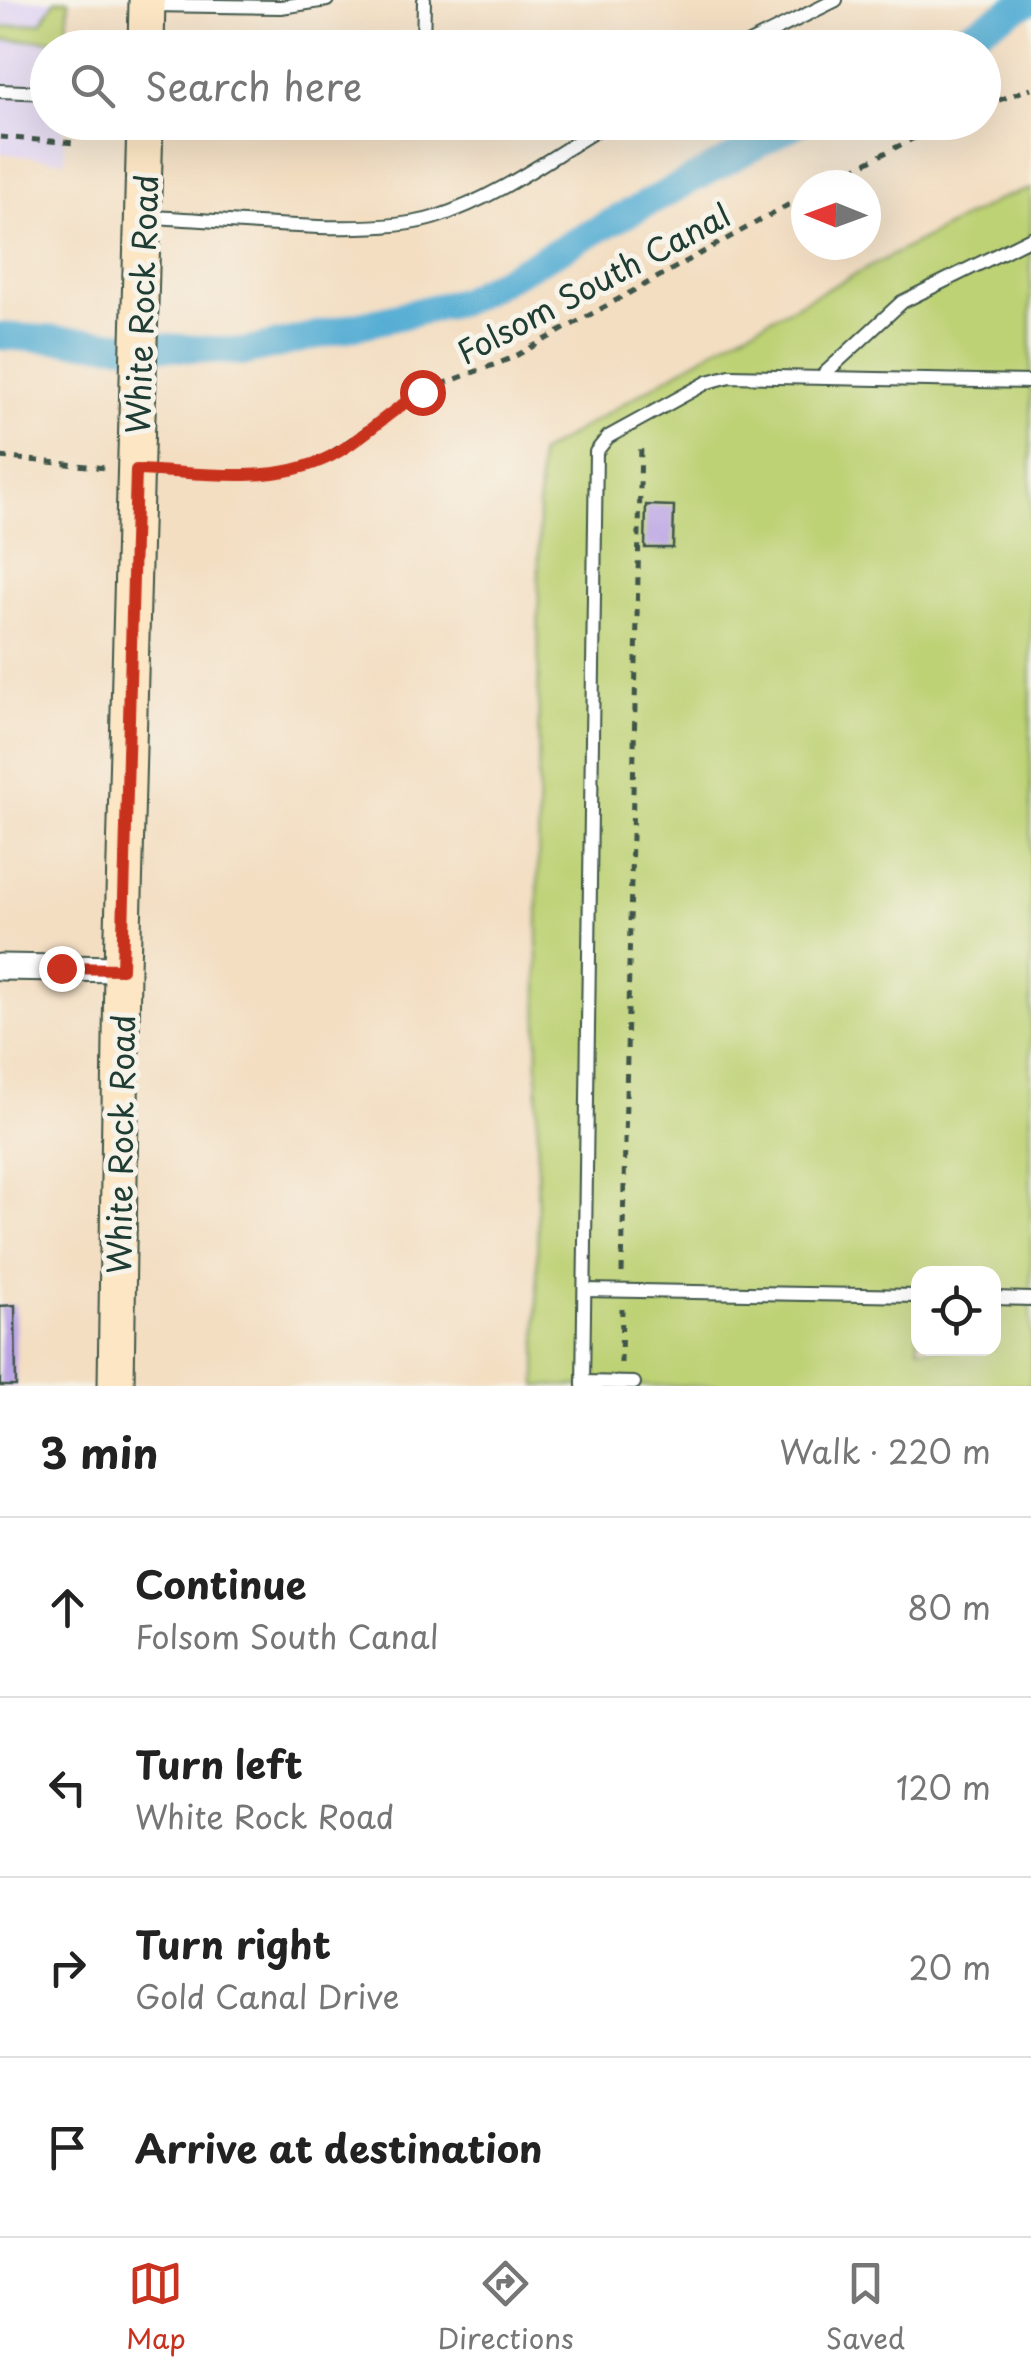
<!DOCTYPE html>
<meta charset="utf-8">
<style>
:root{--surface:#fff;--page:#f2f2f2;--text:#222;--muted:#767676;--line:#e0e0e0;--accent:#c8321e}
body{margin:0;font-family:"Playpen Sans",sans-serif;background:var(--page);color:var(--text)}
.controls{position:absolute;right:30px;bottom:30px;display:grid;overflow:hidden;border-radius:20px;box-shadow:0 10px 40px #0002}
.controls button{width:90px;height:90px;display:grid;place-items:center;padding:0;border:0;border-bottom:2px solid var(--line);background:var(--surface);color:var(--text);font:50px sans-serif}
.compass{position:absolute;left:791px;top:170px;width:90px;height:90px;border-radius:50%;background:var(--surface);box-shadow:0 10px 40px #0002;rotate:271deg}
.stop{position:absolute;width:30px;height:30px;margin:-22px;border:8px solid #c8321e;border-radius:50%;background:#fff}
.stop.end{background:#c8321e;border-color:#fff;box-shadow:0 2px 10px #0008}
.list{margin:0;padding:0;list-style:none}
h2{display:flex;justify-content:space-between;align-items:center;height:130px;margin:0;padding:0 40px;font-size:42px}
h2 small{font-size:32px;font-weight:400;color:var(--muted)}
.list li{display:grid;grid-template-columns:65px 1fr auto;gap:30px;align-items:center;box-sizing:border-box;height:180px;padding:0 40px;border-top:2px solid var(--line)}
.list b{display:block;font-size:38px;white-space:nowrap}
.list p{margin:0;font-size:32px;white-space:nowrap;color:var(--muted)}
.list em{font-size:32px;font-style:normal;color:var(--muted)}
.icon{flex:none;width:55px;height:55px;fill:none;stroke:currentColor;stroke-width:2;stroke-linecap:round;stroke-linejoin:round}
.map{position:relative;flex:none;width:1031px;height:1386px;overflow:hidden}
.search{position:absolute;background:var(--surface);box-shadow:0 10px 40px #0002;left:30px;right:30px;top:30px;height:110px;display:flex;align-items:center;gap:25px;box-sizing:border-box;padding:0 35px;border-radius:55px;color:var(--muted);font-size:38px}
.sheet{height:850px;background:var(--surface)}
nav{display:flex;justify-content:space-around;align-items:center;box-sizing:border-box;height:140px;border-top:2px solid var(--line);background:var(--surface);font-size:28px;color:var(--muted)}
nav a{display:grid;justify-items:center;gap:5px}
nav .on{color:var(--accent)}
.map>svg:first-child{display:block}
</style>
<div class="map">
<svg width="1031" height="1386" viewBox="0 0 1031 1386">
<rect width="100%" height="100%" fill="#f7f3e8"/>
<filter id="ink" filterUnits="userSpaceOnUse"><feTurbulence type="fractalNoise" baseFrequency=".01" numOctaves="2"/><feDisplacementMap in="SourceGraphic" scale="20" xChannelSelector="R" yChannelSelector="G"/><feConvolveMatrix kernelMatrix="1 2 1 2 8 2 1 2 1" color-interpolation-filters="sRGB"/></filter>
<filter id="wash" filterUnits="userSpaceOnUse"><feTurbulence type="fractalNoise" baseFrequency=".0048" numOctaves="4" result="noise"/><feDisplacementMap in="SourceGraphic" scale="40" xChannelSelector="R" yChannelSelector="G"/><feGaussianBlur stdDeviation="2.25" result="paint"/><feColorMatrix in="noise" values="0 0 0 0 0 0 0 0 0 0 0 0 0 0 0 0 0 1.4 0 .05"/><feComposite in="paint" operator="in"/></filter>
<g filter="url(#wash)">
<rect width="100%" height="100%" fill="#f3dec2"/>
<polygon fill="#e0d4f4" points="0,0 61,0 62,47 48,48 48,122 64,123 65,161 0,153"/>
<g fill="#bdd175" stroke="#6e8754" stroke-width="2.5" fill-rule="evenodd">
<polygon points="55,0 69,0 67,32 61,33 61,40 0,40 0,28 42,22"/>
<path d="M1031,189V1386H537L539,454L735,337L1004,197ZM918,1274H994V1348H918Z"/>
</g>
<g fill="none" stroke-linecap="round" stroke-linejoin="round">
<g stroke="#57aed4" stroke-width="28">
<polyline points="942,48 1031,0"/>
<polyline points="0,336 245,352 463,301 800,122"/>
</g>
</g>
<g id="blocks">
<g fill="#b9a3e5">
<polygon points="646,505 674,506 673,548 645,548"/>
<polygon points="15,1305 16,1386 0,1386 0,1306"/>
</g>
</g>
</g>
<g filter="url(#ink)">
<use href="#blocks" fill-opacity="0" stroke="#3f5549" stroke-width="2.5"/>
<g fill="none" stroke-linecap="round" stroke-linejoin="round">
<g stroke="#3f5549" stroke-width="16">
<g id="lane">
<polyline points="149,5 281,7 327,0"/>
<polyline points="423,48 424,0"/>
<polyline points="739,48 836,0"/>
<polyline points="0,91 48,93"/>
<path d="M146,217C223,219 368,239 436,217C497,198 554,155 610,122"/>
<polyline points="823,375 902,302 1031,238"/>
<polyline points="585,1290 918,1296"/>
<polyline points="994,1298 1031,1299"/>
<polyline points="583,1382 634,1383"/>
<polyline points="583,1386 596,452 608,437 708,382 730,376 1031,382"/>
</g>
</g>
<g stroke="#3f5549" stroke-width="29">
<polyline id="street" points="0,967 122,969"/>
</g>
<g stroke="#3f5549" stroke-width="39">
<g id="secondary">
<polyline points="146,48 147,0"/>
<polyline points="116,1386 122,969 145,122"/>
</g>
</g>
<g stroke="#3f5549" stroke-width="5" stroke-dasharray="8 8" stroke-linecap="butt">
<polyline points="984,106 1031,88"/>
<polyline points="0,137 76,143"/>
<polyline points="823,185 945,122"/>
<polyline points="0,457 106,468"/>
<polyline points="162,471 268,475 316,463 421,392 512,358 806,195"/>
<polyline points="622,1273 641,444"/>
<polyline points="621,1363 622,1309"/>
</g>
<use href="#lane" stroke="#fff" stroke-width="12"/>
<use href="#street" stroke="#fff" stroke-width="25"/>
<use href="#secondary" stroke="#fce6c4" stroke-width="35"/>
</g>
</g>
<g fill="none" stroke-linecap="round" stroke-linejoin="round" filter="url(#ink)">
<path stroke="#c8321e" stroke-width="12" d="M61,968L122,969L136,470C202,472 280,488 340,451C369,433 392,409 422,392"/>
</g>
<g text-anchor="middle" dominant-baseline="central" stroke-width="10" stroke-linejoin="round" paint-order="stroke">
<g font-size="32" fill="#1f3d34" stroke="#f7f3e8">
<text transform="translate(593 283) rotate(-28)">Folsom South Canal</text>
<text transform="translate(141 304) rotate(-88)">White Rock Road</text>
<text transform="translate(120 1144) rotate(-89)">White Rock Road</text>
</g>
</g>
</svg>
<div class="controls">
<button><svg class="icon" aria-label="locate" viewBox="0 0 24 24"><circle cx="12" cy="12" r="6"/><path d="M12 2v4M12 18v4M2 12h4M18 12h4"/></svg></button>
</div>
<svg class="compass" viewBox="-18 -18 36 36"><path d="M0-13l5 13h-10z" fill="#e53935"/><path d="M0 13l5-13h-10z" fill="#767676"/></svg>
<div class="stop" style="left:422px;top:392px"></div>
<div class="stop end" style="left:61px;top:968px"></div>
<div class="search"><svg class="icon" aria-label="search" viewBox="0 0 24 24"><circle cx="10" cy="10" r="6"/><path d="M15 15l6 6"/></svg>Search here</div>
</div>
<section class="sheet">
<h2>3 min<small>Walk · 220 m</small></h2>
<ul class="list">
<li><svg class="icon" aria-label="ahead" viewBox="0 0 24 24"><path d="M12 20V5M6 11l6-6 6 6"/></svg><div><b>Continue</b><p>Folsom South Canal</p></div><em>80 m</em></li>
<li><svg class="icon" aria-label="left" viewBox="0 0 24 24"><path d="M17 20v-9H6M10 6l-5 5 5 5"/></svg><div><b>Turn left</b><p>White Rock Road</p></div><em>120 m</em></li>
<li><svg class="icon" aria-label="right" viewBox="0 0 24 24"><path d="M7 20v-9h11M14 6l5 5-5 5"/></svg><div><b>Turn right</b><p>Gold Canal Drive</p></div><em>20 m</em></li>
<li><svg class="icon" aria-label="arrive" viewBox="0 0 24 24"><path d="M6 21V4h12l-3 4 3 4H6"/></svg><div><b>Arrive at destination</b></div></li>
</ul>
</section>
<nav>
<a class="on"><svg class="icon" aria-label="map" viewBox="0 0 24 24"><path d="M3 6l6-2 6 2 6-2v14l-6 2-6-2-6 2zM9 4v14M15 6v14"/></svg>Map</a>
<a><svg class="icon" aria-label="directions" viewBox="0 0 24 24"><path d="M12 3l9 9-9 9-9-9zM9 14v-3h6M13 9l2 2-2 2"/></svg>Directions</a>
<a><svg class="icon" aria-label="saved" viewBox="0 0 24 24"><path d="M7 4h10v16l-5-4-5 4z"/></svg>Saved</a>
</nav>
